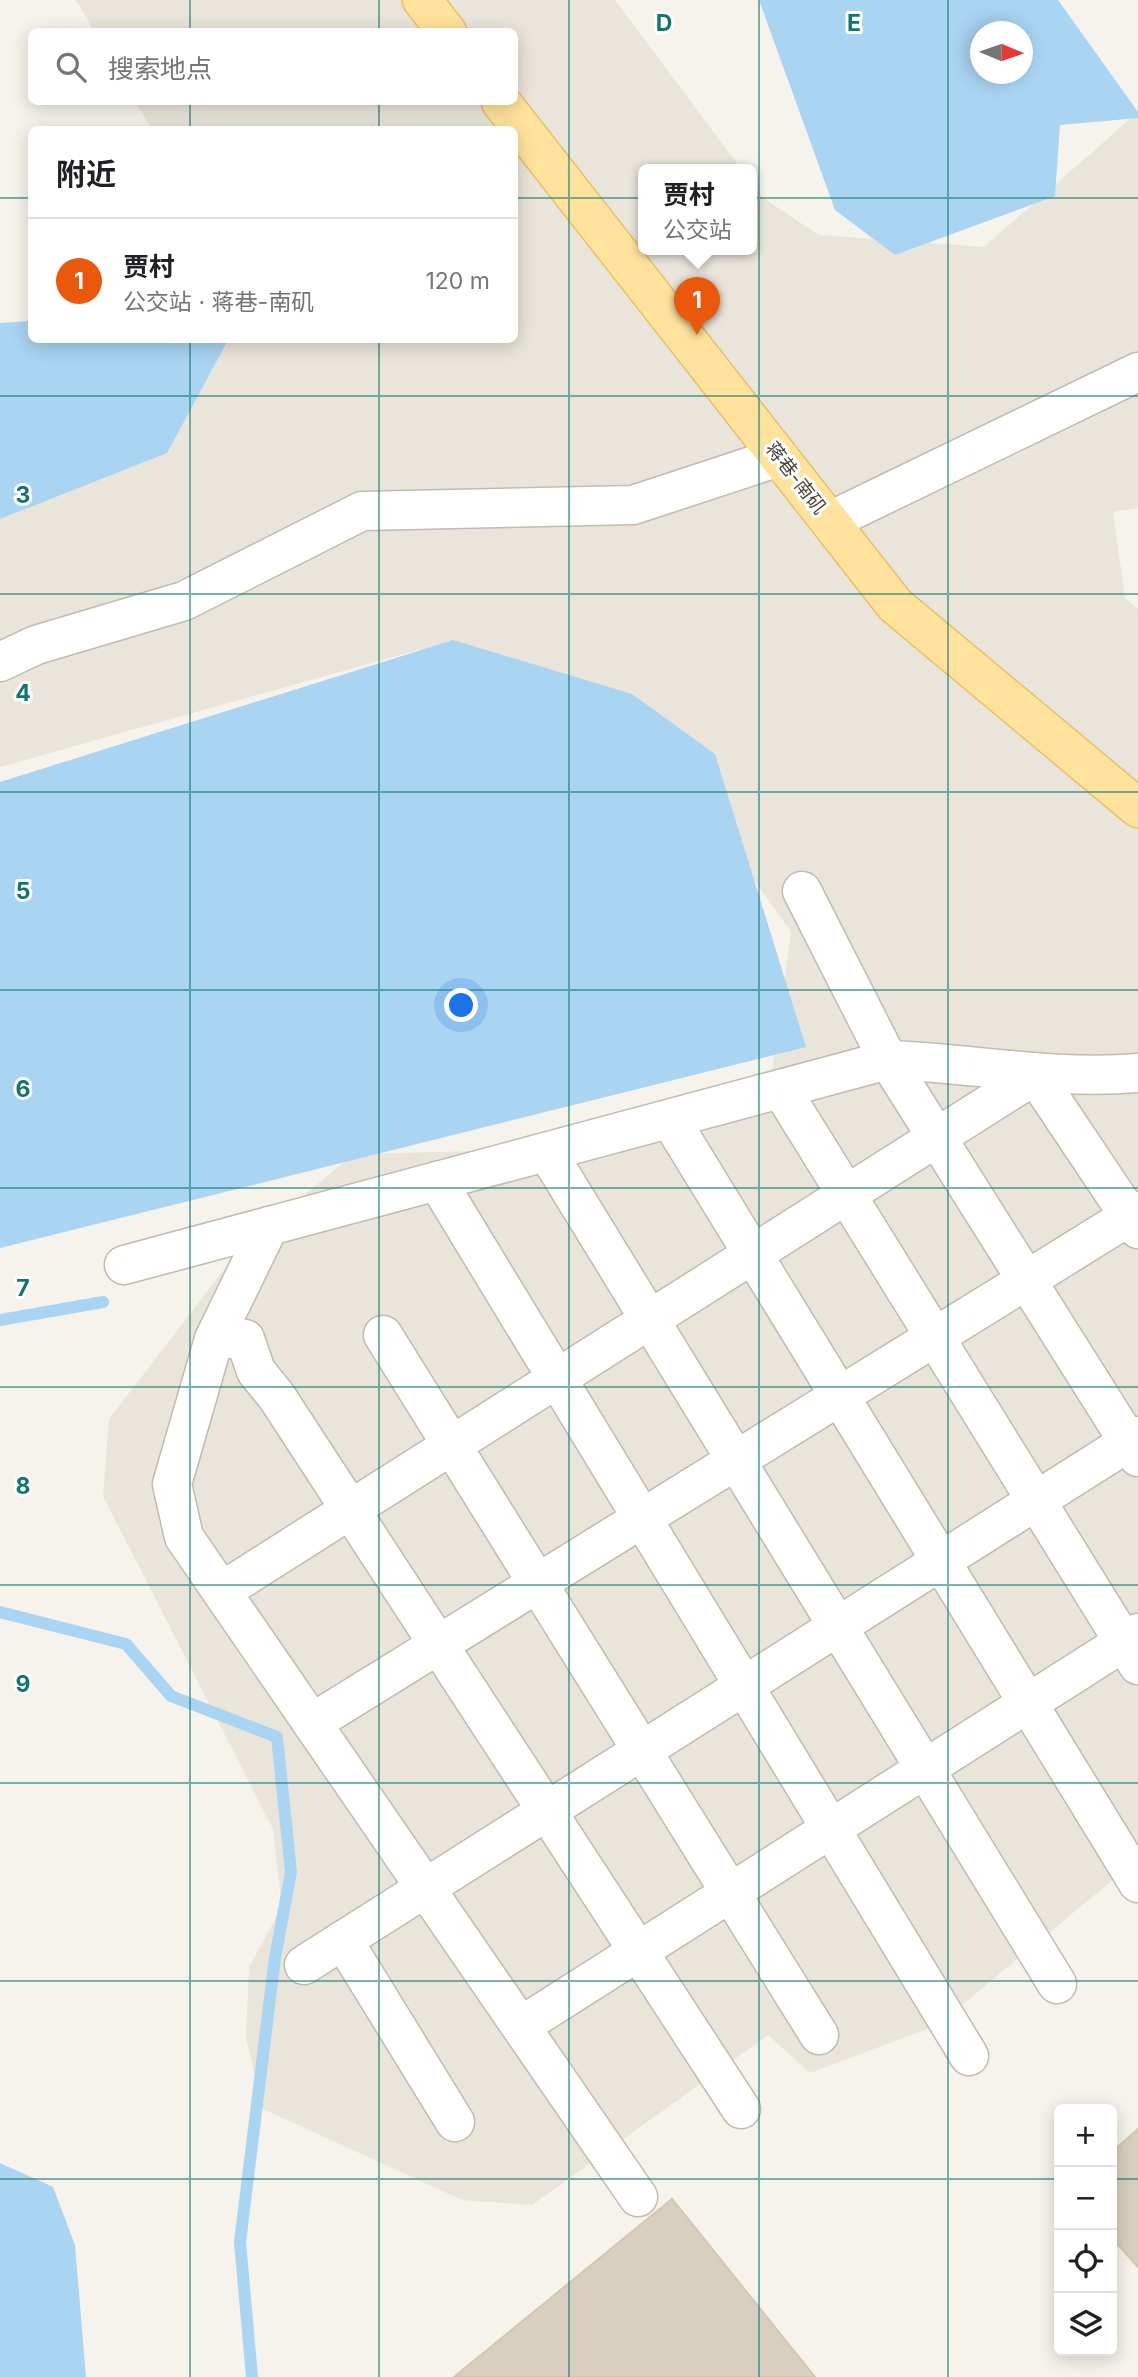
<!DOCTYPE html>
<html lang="zh">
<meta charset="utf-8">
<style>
:root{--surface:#fff;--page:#f6f6f6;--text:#202124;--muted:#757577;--line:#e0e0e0;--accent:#ea580c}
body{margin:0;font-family:Inter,"Noto Sans SC",sans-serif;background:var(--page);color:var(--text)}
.controls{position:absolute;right:21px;bottom:21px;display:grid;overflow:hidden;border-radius:10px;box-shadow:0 4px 18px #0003}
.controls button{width:63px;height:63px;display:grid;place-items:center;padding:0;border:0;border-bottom:2px solid var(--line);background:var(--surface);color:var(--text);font:35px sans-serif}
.compass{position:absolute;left:970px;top:21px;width:63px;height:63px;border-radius:50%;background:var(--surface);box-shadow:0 4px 18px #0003;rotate:92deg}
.you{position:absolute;left:462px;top:1006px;width:24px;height:24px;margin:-18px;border:5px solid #fff;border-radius:50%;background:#1a73e8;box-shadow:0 0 0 10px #1a73e833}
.badge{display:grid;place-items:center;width:46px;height:46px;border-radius:50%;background:var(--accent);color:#fff;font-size:23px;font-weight:700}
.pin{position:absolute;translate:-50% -58px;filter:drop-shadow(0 2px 4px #0008)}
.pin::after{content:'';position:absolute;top:37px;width:24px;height:21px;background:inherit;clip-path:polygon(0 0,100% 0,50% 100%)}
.popup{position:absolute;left:638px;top:164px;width:119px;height:91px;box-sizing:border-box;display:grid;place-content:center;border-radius:10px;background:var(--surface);filter:drop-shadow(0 2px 5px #0005);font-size:23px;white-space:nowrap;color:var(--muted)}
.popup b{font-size:26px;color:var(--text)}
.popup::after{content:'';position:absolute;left:50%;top:100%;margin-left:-14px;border:14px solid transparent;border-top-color:var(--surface)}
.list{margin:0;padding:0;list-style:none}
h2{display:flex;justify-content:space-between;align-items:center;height:91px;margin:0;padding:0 28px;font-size:30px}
h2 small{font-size:23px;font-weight:400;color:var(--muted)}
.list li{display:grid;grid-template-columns:46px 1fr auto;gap:21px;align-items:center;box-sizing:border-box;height:126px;padding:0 28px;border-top:2px solid var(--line)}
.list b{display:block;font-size:26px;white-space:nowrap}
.list p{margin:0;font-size:23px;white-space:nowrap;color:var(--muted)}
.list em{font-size:23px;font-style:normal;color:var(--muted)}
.icon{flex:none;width:38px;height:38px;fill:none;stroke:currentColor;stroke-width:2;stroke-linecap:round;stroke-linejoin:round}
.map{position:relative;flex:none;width:1138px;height:2377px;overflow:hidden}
.search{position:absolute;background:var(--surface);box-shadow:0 4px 18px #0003;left:28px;top:28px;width:490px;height:77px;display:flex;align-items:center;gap:18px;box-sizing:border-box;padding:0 24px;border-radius:10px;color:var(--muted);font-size:26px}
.panel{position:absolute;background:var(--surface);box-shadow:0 4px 18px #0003;left:28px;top:126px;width:490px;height:217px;border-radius:10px}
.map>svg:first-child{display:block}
</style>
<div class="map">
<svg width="1138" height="2377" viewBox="0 0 1138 2377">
<rect width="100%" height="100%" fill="#f6f3ec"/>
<polygon fill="#eae5da" points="76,0 615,0 741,169 643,169 643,249 751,249 751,182 762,197 819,235 984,247 1138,112 1138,508 1113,512 1125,598 1138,609 1138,1859 938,2025 810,2073 768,2035 532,2205 462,2200 263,2109 246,2038 249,1967 282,1907 273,1829 103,1496 109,1419 243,1245 354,1154 569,1149 771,1079 791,932 701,805 554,689 418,650 0,767 0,482 161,340 514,340 514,130 152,129 135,102 514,102 514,32 94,31"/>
<g fill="#a9d4f2" fill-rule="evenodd">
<path d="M759,0H1058L1138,112V118L1060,125L1055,196L895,255L835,210ZM981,32H1023V74H981Z"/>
<polygon points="31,321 32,340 228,340 167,453 0,519 0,323"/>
<polygon points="453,640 632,694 715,754 806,1047 0,1248 0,782"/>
<polygon points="0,2163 53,2187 75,2245 86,2377 0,2377"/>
</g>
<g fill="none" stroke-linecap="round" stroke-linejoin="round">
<g stroke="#a9d4f2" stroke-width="12">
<polyline points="0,1320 103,1302"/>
<polyline points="0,1612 126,1644 171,1696 277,1737 291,1872 275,1958 240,2242 252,2377"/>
</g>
</g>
<g fill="#d8cfc1" stroke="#d3c7b4" stroke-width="2">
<polygon points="1138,2129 1138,2267 1112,2238 1112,2152"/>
<polygon points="672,2199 815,2377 454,2377"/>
</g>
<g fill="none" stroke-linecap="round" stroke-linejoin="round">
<g stroke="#c2bbae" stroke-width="41">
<g id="minor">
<polyline points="830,521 1138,372"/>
<polyline points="0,662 36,645 184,601 362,511 633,505 779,457"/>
<polyline points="802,891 888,1060 1138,1457"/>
<polyline points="781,1089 1138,1665"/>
<polyline points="670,1119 1138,1883"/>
<polyline points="547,1152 1057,1984"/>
<polyline points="437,1181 969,2056"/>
<polyline points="269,1226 214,1339 172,1484 184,1537 638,2197"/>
<path d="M124,1265L888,1060C972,1063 1053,1080 1138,1073"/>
<polyline points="383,1335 819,2035"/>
<polyline points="214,1339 245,1339 256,1371 277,1397 741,2109"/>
<polyline points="222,1591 1035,1075 1138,1229"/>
<polyline points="312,1723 1138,1211"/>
<polyline points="343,1940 455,2122"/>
<polyline points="304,1965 1138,1436"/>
<polyline points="521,2026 1138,1633"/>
</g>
</g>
<g stroke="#e6c16a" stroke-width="41">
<g id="major">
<polyline points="422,0 447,32"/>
<polyline points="501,102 895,605 1138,808"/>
</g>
</g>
<use href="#minor" stroke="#fff" stroke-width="38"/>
<use href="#major" stroke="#ffe39c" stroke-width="38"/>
</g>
<path fill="none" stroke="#0f766e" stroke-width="2" stroke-opacity="0.55" d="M190,0V32M379,0V32M569,0V2377M759,0V2377M948,0V2377M190,102V130M379,102V130M0,198H32M514,198H1138M190,340V2377M379,340V2377M0,396H1138M0,594H1138M0,792H1138M0,990H1138M0,1188H1138M0,1387H1138M0,1585H1138M0,1783H1138M0,1981H1138M0,2179H1059M1112,2179H1138"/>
<g text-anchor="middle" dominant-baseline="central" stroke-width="6" stroke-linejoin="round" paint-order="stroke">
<g font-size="19" fill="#4b4439" stroke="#fff">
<text transform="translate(796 478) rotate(52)">蒋巷-南矶</text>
</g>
</g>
<g font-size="23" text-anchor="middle" font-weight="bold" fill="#0f766e" stroke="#fff" stroke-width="6" stroke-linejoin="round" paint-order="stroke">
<text x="664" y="31">D</text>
<text x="854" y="31">E</text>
<text x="23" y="503">3</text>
<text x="23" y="701">4</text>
<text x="23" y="899">5</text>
<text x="23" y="1097">6</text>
<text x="23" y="1296">7</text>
<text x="23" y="1494">8</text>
<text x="23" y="1692">9</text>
</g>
</svg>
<div class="controls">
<button>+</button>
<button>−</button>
<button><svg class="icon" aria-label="locate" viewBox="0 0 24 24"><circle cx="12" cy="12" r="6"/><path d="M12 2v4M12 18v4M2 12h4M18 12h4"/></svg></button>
<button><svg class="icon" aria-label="layers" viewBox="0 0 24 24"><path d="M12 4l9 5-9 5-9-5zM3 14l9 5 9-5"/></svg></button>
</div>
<svg class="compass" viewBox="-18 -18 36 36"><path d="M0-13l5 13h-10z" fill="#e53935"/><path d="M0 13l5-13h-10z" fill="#757577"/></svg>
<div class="you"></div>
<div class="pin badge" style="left:697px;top:335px">1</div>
<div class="popup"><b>贾村</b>公交站</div>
<div class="search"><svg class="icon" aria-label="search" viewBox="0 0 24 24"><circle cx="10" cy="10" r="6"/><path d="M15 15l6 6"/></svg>搜索地点</div>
<section class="panel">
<h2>附近<small></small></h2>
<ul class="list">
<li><span class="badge">1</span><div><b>贾村</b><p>公交站 · 蒋巷-南矶</p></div><em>120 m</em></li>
</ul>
</section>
</div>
